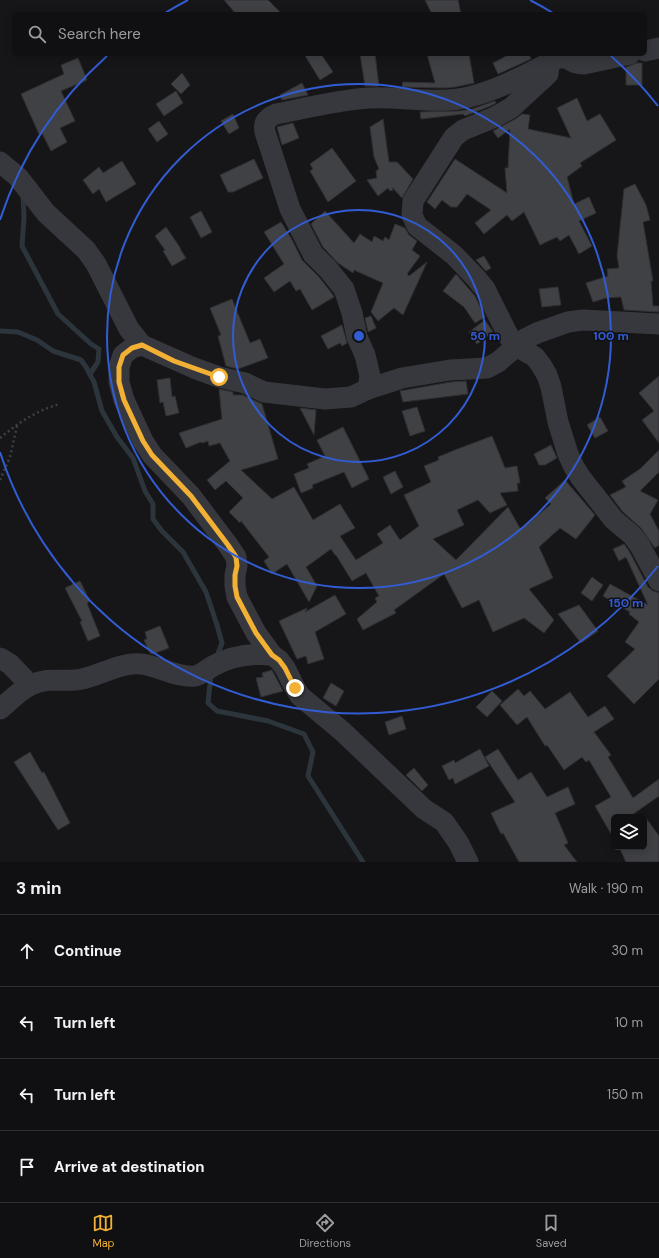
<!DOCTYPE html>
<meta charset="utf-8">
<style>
:root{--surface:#101012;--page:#19191b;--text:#f1f3f6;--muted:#9c9d9f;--line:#303032;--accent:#f2b134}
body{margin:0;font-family:"DM Sans",sans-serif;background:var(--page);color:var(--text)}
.controls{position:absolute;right:12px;bottom:12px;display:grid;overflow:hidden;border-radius:6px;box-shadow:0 2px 10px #0003}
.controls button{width:36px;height:36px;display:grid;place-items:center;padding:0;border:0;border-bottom:1px solid var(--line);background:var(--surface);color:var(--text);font:20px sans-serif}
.stop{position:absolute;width:12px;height:12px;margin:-9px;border:3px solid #f2b134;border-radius:50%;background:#fff}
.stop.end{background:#f2b134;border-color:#fff;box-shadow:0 1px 4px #0008}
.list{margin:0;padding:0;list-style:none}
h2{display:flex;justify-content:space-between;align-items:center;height:52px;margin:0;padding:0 16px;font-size:17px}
h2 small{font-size:13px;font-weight:400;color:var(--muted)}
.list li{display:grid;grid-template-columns:26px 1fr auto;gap:12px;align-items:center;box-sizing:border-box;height:72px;padding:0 16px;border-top:1px solid var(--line)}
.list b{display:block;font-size:15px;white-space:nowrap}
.list em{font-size:13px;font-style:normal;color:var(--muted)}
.icon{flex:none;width:22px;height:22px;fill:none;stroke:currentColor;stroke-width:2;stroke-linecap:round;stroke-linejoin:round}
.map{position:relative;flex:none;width:659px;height:862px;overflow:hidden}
.search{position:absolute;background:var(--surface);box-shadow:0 2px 10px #0003;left:12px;right:12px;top:12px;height:44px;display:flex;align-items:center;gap:10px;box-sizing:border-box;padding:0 14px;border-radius:6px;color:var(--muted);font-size:15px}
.sheet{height:340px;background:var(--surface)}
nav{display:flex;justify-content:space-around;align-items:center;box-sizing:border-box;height:56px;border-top:1px solid var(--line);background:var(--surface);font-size:11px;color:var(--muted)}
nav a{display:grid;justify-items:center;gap:2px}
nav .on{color:var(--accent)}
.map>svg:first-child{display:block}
</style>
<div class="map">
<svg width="659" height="862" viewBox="0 0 659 862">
<rect width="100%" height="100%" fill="#161618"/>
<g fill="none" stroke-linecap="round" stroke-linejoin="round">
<g stroke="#2c353c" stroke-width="5">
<polyline points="23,194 24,218 22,246 58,314 91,344 99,349 98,362 90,374"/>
<polyline points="0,331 18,332 37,340 53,351 81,360 86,367 94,382 102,411 117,437 133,458 145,491 153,504 153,519 162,531 183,552 206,592 217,625 222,643 217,656"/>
<polyline points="211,675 208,703 217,711 268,721 304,734 313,752 308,776 363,862"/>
</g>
</g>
<g fill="#404145" stroke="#303034">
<polygon points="224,0 268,0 282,14 236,14"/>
<polygon points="425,0 458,0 461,14 432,14"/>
<polygon points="304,54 321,54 333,72 320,80"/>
<polygon points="360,54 375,54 379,86 365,86"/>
<polygon points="427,54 469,54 474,83 455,87 444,88 402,87 403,82 435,83"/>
<polygon points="510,54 529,54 531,59 498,74 493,63"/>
<polygon points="78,58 87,80 61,91 75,121 60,128 67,142 51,151 42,133 39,134 21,94 64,74 61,65"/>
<polygon points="637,63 642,63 642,85 626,85 626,67"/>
<polygon points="182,73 190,85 181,94 171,84"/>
<polygon points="302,83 308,95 282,100 280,95"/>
<polygon points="176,91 183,103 164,116 156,104"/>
<polygon points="577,98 587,121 600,114 616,140 580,163 582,166 567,177 574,204 589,197 596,213 579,221 592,246 579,254 569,235 560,241 557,237 540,245 524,212 512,221 507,215 484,234 475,223 491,210 467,194 457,207 451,207 442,200 435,209 427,202 455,159 507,193 505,168 508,168 510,129 498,138 493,131 517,118 522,114 530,115 528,129 571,138 557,108"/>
<polygon points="495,101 496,103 490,106 465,116 463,114 421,119 420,112 459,111 472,109"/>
<polygon points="233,114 239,128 229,134 221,121"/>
<polygon points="383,119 389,162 397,162 413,179 402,198 392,187 393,190 390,191 388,188 378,196 367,180 377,178 376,171 379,169 374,157 370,127"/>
<polygon points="159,121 168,134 157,142 148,129"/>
<polygon points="293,123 299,138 282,145 277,127"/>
<polygon points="332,148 356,181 328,202 310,171 313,169 310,164"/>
<polygon points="254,159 263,178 233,192 228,192 220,175"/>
<polygon points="122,161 136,184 106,202 99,189 93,194 83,180 99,167 103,173"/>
<polygon points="635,184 646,205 650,220 643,222 653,281 651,281 653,306 659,306 659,312 624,310 621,297 606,298 593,302 586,283 608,276 607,269 619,268 617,256 624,189"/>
<polygon points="201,211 212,232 201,238 190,217"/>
<polygon points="325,211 354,243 360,234 372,242 374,236 383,241 385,237 389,240 395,224 405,228 409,235 417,241 412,250 420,256 407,274 409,276 427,262 403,315 394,308 378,321 371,312 383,283 354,270 353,273 338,263 323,247 311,224"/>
<polygon points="281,222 291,238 302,260 319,277 333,295 334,297 312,310 300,289 296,291 290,281 274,292 264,278 284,264 264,232"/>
<polygon points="166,227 181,249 180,249 186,258 172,266 163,251 165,250 155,236"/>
<polygon points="484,256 491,268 486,271 476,260"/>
<polygon points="456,274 475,296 485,317 475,323 464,307 443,291"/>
<polygon points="558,287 561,305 542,307 539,289"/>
<polygon points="232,299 250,343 260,339 268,358 238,369 226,366 218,336 221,335 210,308"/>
<polygon points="371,316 376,328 368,332 365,318"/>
<polygon points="485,320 493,332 477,344 469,332"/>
<polygon points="342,325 347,343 342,346 340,343 328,349 321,336"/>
<polygon points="659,376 659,443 642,420 654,411 639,393"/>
<polygon points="170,378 172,397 175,396 179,413 166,416 163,402 160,403 157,380"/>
<polygon points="466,381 468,394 403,402 400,391 451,382"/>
<polygon points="219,389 233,392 233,395 243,395 262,404 278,459 241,470 272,499 294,487 313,520 340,504 355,528 340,536 356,560 383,543 377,534 390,525 400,540 419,526 404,495 431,482 424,466 439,460 438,457 455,450 492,436 505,468 517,466 520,483 517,483 518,491 500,493 507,505 490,513 478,500 457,510 464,525 433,539 456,560 508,507 521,530 551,504 545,498 565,480 595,515 576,539 560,528 539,547 553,578 529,589 554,620 544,633 524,618 493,632 479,600 462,608 444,574 394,610 396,613 363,630 357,619 377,602 375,598 379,596 366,573 352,581 336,555 335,555 331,549 306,567 317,586 309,602 287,564 272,574 264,561 269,557 241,521 240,523 229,512 243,498 226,481 215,490 207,480 230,461 220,443 209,446 208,441 202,443 201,442 186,448 179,433 222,419"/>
<polygon points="417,407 425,431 410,436 402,411"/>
<polygon points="300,408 316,410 314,435"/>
<polygon points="600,417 608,431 595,438 587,425"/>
<polygon points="343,427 369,479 352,488 344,472 312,485 313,488 301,493 294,474 309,468 307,464 325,456 317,440"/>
<polygon points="551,445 557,458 545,465 539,465 534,454"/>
<polygon points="659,450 659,472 640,491 658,500 650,514 659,531 659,545 655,548 641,528 623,512 610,495 626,487 622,481 640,469"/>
<polygon points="395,471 403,487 391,494 383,477"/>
<polygon points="624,544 629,551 648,587 653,591 659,593 659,679 634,704 607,676 635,649 625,642 639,622 629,614 630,612 603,596 610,584 648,605 626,557 619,561 613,549"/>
<polygon points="592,577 603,585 592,601 581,593"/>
<polygon points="80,581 90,601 87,603 100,636 88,641 80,622 82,621 65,588"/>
<polygon points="335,595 346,614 315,632 324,659 308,664 306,656 297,659 279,621 307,608 305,612"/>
<polygon points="579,605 598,631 581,643 558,614"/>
<polygon points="160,626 169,648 153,654 150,653 144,640 147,639 145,632"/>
<polygon points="272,670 283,691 261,697 256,678 263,677 262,673"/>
<polygon points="331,683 344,691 336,706 323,698"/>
<polygon points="518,689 524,696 530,691 545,709 570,692 588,717 605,706 614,719 594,732 611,755 608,757 633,798 659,779 659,796 629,817 614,817 614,839 595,806 611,797 589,760 586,762 582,757 564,770 547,745 545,746 527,717 517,725 500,705"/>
<polygon points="492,691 502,701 487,717 476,707"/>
<polygon points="402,716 406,729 389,735 385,722"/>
<polygon points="480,749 489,766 455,784 453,778 449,780 442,766 454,760 455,763"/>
<polygon points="498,749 518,780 531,772 547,797 568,787 575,804 555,813 568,843 564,845 577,862 519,862 503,833 501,834 491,813 515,802 485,757"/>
<polygon points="30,752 42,773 44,772 70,823 58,830 14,762"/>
<polygon points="414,768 428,785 422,791 406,775"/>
<polygon points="644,815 659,836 659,862 626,862 619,847 644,847"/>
</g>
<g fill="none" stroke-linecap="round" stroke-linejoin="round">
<g stroke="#3d3f44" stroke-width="2.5" stroke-dasharray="2 3" stroke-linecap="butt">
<path d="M0,438C18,423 37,410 60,404"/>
<polyline points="0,480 10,457 17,426"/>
</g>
<g stroke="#37383d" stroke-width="21">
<polyline points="645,51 659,48"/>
<polyline points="549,65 548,74 511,108 495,117 463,130 454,137 413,201 412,215 417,226 454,255 476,278 485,289 509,337 516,346 535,357 541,365 547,375 551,387 558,422 568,454 574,467 581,478 614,520 632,535 639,544 659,581"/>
<polyline points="0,162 18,177 46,213 86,250 96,264 129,329 142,345 194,368 219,377 245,383 264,392 325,399 351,397 368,389 402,378 450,370 487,368 498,362 525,339 537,333 568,322 583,320 659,324"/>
<polyline points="142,345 132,348 123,355 119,367 119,382 124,400 143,441 152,455 191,496 228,545 236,557 237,566 235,575 235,586 237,597 256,633 272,655 279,660 285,668 295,688 300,696 342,731 424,809 444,822 458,842 468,862"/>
<path d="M368,389L370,376L365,355L357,337L352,313L344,289L328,269L313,254L290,209L265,132C263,122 267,118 276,114C306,108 338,100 369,98C402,96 436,105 469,97C501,89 529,73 558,58H568C573,63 577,64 584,64L630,54"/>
<polyline points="0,658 10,664 30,685"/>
<path d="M0,709C10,701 20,690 31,685C50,676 64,683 82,679C101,675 121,662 141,664C159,666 177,678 195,676C202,675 207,669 213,666C231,656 252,653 272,655"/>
</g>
</g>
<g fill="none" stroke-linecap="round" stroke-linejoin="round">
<polyline stroke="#f2b134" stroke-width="5" points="219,377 174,361 142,345 132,348 123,355 119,367 119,382 124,400 143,441 152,455 191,496 228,545 236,557 237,566 235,575 235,586 237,597 256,633 272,655 279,660 285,668 295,688"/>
</g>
<g fill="none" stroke="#325cd3" stroke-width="2">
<circle cx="359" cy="336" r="126"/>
<circle cx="359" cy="336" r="252"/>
<path d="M658 566A377 377 0 0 1 0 452M0 220A377 377 0 0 1 107 56M165 13A377 377 0 0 1 188 0M530 0A377 377 0 0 1 553 13M611 56A377 377 0 0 1 658 106"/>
</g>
<circle cx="359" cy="336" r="6" fill="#325cd3" stroke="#111113" stroke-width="2"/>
<g font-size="12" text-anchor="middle" font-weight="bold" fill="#325cd3" stroke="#111113" stroke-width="3" stroke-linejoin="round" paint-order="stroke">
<text x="485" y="340">50 m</text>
<text x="611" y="340">100 m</text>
<text x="626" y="607">150 m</text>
</g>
</svg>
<div class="controls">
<button><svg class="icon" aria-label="layers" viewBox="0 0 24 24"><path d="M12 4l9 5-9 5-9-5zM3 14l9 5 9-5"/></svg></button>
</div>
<div class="stop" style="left:219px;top:377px"></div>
<div class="stop end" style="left:295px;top:688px"></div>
<div class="search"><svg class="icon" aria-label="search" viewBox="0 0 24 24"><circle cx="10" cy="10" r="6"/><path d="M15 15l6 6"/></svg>Search here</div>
</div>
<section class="sheet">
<h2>3 min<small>Walk · 190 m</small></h2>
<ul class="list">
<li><svg class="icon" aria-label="ahead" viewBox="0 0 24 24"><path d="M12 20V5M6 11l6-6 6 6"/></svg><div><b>Continue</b></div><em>30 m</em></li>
<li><svg class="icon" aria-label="left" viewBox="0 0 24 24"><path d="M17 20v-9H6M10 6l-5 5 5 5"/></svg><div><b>Turn left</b></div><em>10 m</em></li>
<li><svg class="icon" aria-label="left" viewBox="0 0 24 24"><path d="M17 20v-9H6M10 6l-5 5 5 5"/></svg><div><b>Turn left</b></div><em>150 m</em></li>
<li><svg class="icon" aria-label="arrive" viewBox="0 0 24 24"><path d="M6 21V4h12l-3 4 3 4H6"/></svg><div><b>Arrive at destination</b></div></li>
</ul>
</section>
<nav>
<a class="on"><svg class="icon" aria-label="map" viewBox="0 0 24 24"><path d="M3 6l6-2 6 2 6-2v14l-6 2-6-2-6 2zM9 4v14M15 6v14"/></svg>Map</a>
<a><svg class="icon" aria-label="directions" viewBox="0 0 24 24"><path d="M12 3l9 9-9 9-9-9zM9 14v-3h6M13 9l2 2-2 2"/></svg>Directions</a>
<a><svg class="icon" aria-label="saved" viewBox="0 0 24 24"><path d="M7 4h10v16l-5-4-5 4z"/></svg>Saved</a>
</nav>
